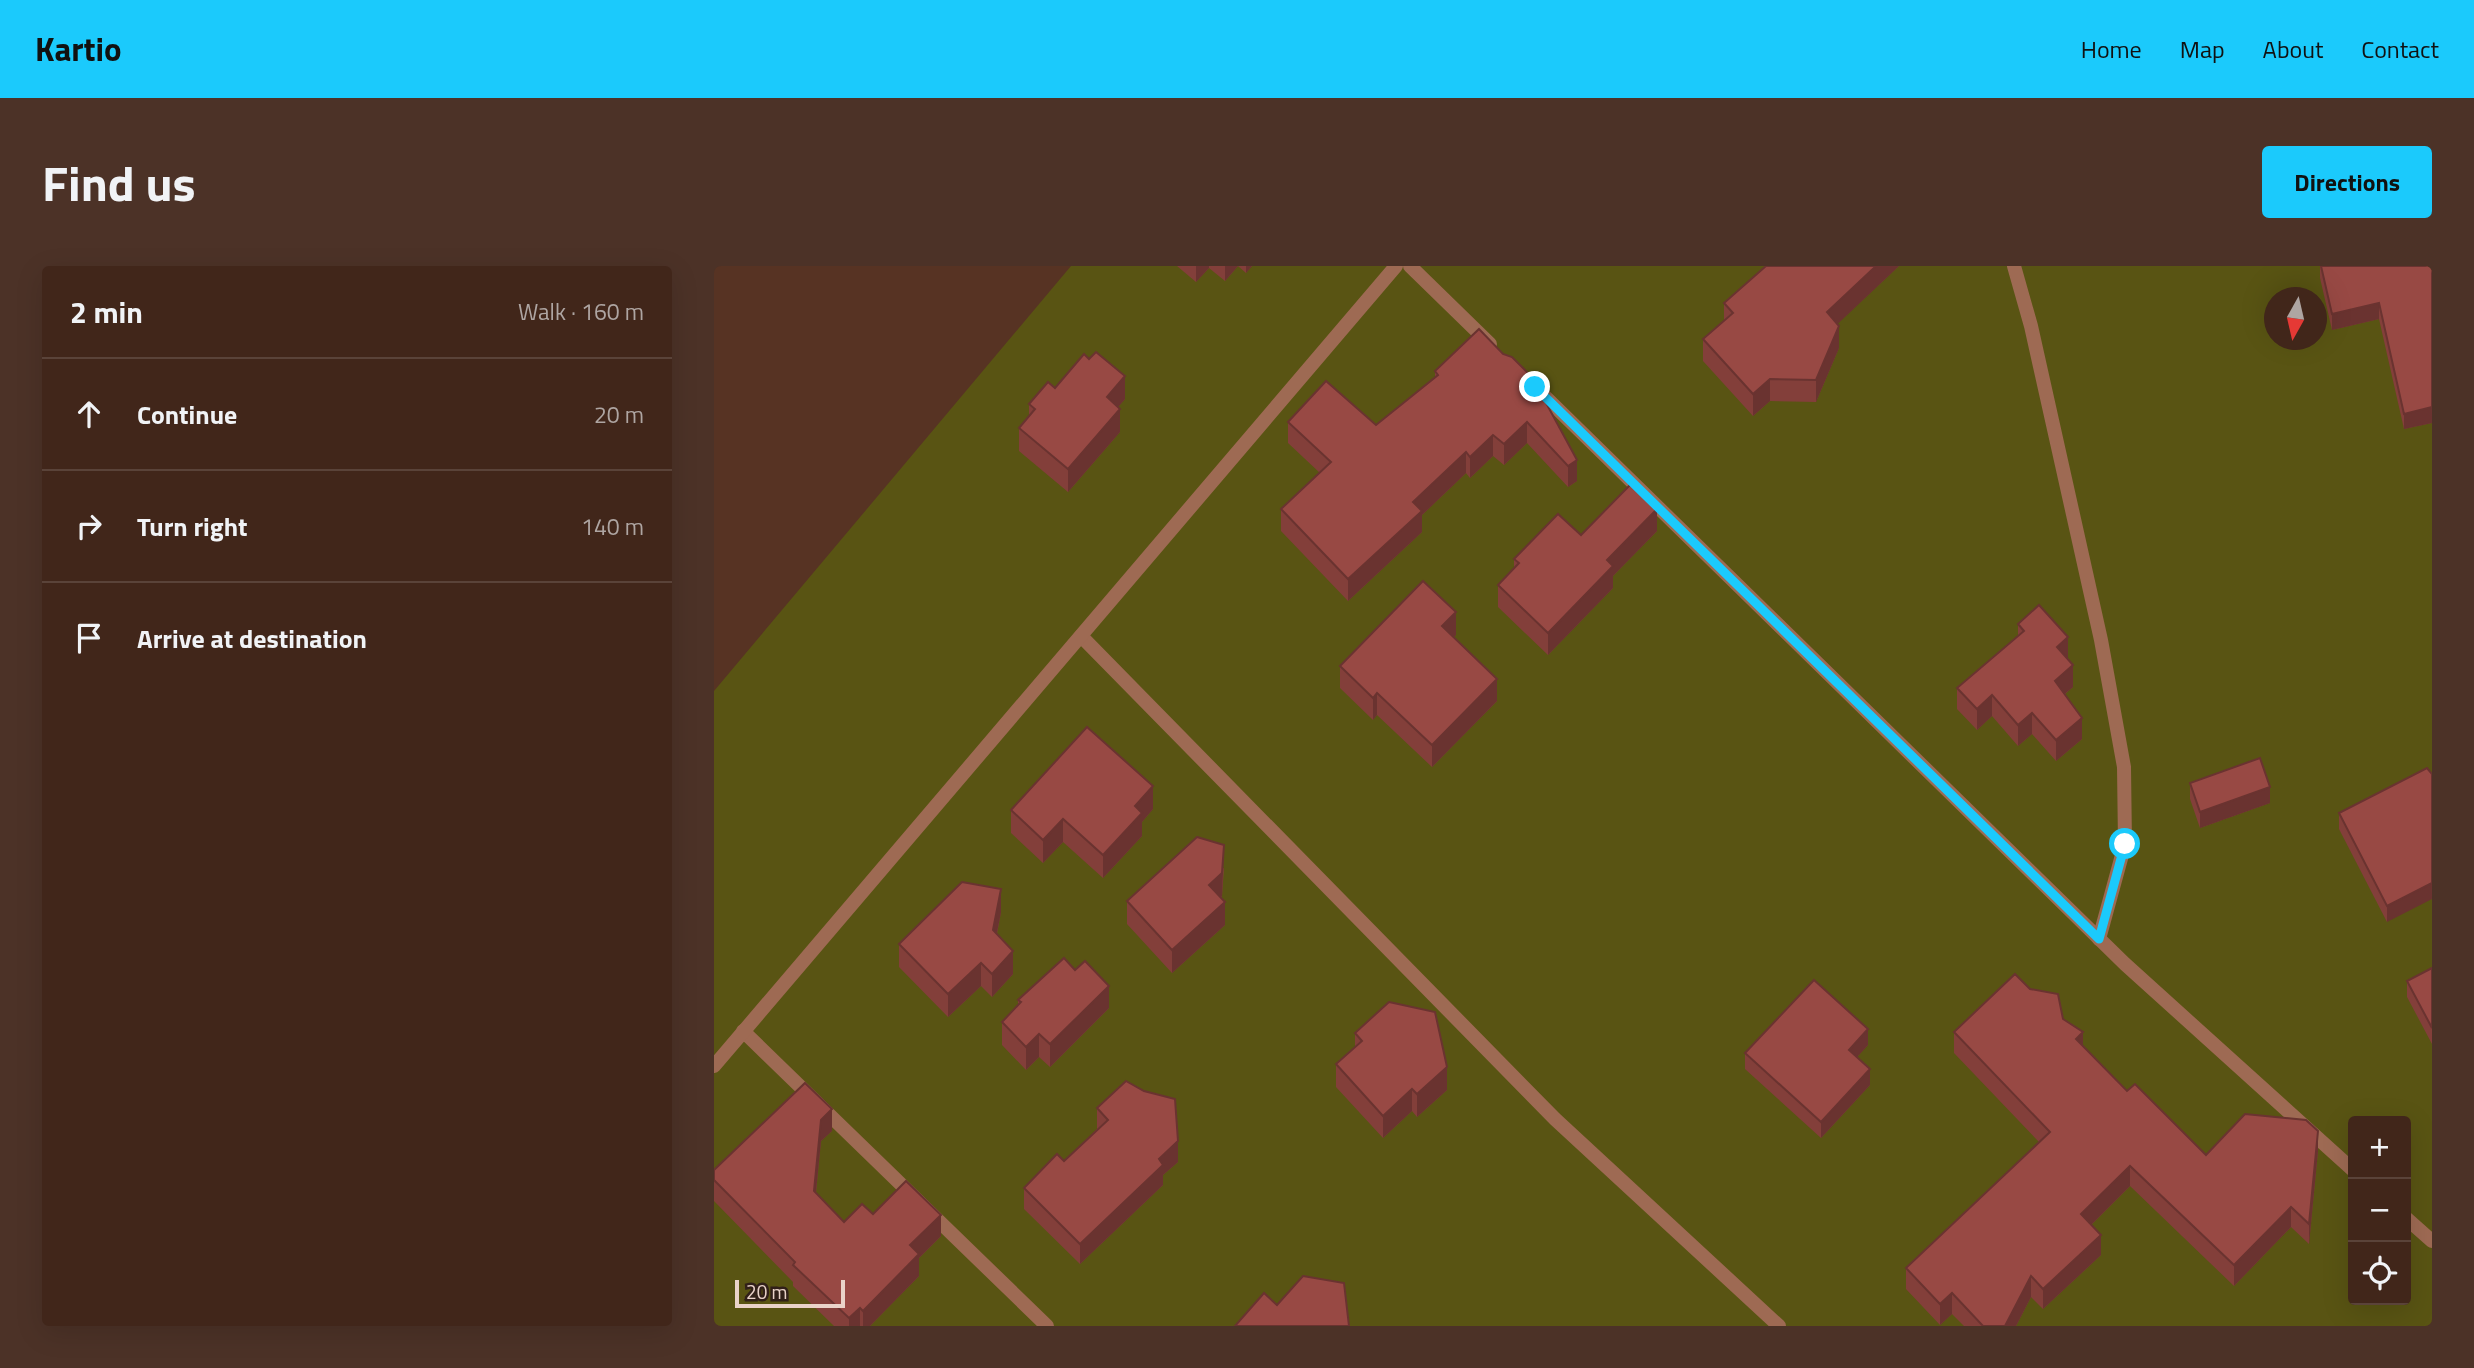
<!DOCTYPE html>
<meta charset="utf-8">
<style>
:root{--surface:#41261a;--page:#4c3227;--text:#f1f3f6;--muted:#aea5a2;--line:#5a4339;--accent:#1bcafc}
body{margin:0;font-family:"Titillium Web",sans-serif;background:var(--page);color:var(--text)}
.controls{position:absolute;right:21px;bottom:21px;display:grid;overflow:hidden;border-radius:7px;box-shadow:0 7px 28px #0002}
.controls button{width:63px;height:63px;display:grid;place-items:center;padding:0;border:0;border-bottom:2px solid var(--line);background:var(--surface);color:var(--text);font:35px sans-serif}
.compass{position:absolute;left:1550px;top:21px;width:63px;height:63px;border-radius:50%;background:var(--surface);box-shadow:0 7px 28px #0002;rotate:188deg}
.scale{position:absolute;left:21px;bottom:18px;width:110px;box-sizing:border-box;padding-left:7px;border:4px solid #ead3c9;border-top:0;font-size:19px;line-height:24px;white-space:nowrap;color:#ead3c9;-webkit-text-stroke:5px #312019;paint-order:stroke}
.stop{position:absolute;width:21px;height:21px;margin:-16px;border:5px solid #1bcafc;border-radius:50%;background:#fff}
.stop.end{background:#1bcafc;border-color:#fff;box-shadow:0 2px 7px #0008}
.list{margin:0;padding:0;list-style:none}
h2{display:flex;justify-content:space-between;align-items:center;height:91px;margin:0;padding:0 28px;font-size:30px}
h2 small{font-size:23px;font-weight:400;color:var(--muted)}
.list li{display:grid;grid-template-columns:46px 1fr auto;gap:21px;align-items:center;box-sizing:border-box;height:112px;padding:0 28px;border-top:2px solid var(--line)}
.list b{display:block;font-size:26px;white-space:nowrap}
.list em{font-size:23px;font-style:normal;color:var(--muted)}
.icon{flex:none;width:38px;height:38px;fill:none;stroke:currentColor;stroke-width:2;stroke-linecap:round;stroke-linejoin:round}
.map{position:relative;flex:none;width:1718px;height:1060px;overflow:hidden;border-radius:7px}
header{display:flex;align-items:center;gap:42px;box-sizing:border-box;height:98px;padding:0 35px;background:var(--accent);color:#111}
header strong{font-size:33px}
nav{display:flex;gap:38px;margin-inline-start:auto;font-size:24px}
.intro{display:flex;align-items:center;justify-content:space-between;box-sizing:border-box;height:168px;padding:0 42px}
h1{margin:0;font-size:49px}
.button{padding:18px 32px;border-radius:7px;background:var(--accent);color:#111;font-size:24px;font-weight:700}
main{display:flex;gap:42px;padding:0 42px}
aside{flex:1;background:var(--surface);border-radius:7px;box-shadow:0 7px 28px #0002}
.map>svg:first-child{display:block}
</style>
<header>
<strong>Kartio</strong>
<nav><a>Home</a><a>Map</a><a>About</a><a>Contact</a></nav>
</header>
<div class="intro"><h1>Find us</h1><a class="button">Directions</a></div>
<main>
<aside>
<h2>2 min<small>Walk · 160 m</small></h2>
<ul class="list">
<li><svg class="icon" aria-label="ahead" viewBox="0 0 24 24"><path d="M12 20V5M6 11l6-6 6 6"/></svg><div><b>Continue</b></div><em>20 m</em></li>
<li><svg class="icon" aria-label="right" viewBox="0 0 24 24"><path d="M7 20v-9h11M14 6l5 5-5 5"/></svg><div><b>Turn right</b></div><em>140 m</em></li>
<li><svg class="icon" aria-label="arrive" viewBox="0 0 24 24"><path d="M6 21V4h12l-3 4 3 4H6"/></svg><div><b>Arrive at destination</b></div></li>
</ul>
</aside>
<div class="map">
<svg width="1718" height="1060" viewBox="0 0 1718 1060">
<rect width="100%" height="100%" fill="#573323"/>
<path fill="#595413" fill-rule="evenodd" d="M357,0H1718V1060H0V425ZM1560,32H1602V74H1560ZM1639,855H1692V1034H1639Z"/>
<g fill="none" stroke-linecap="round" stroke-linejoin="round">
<g stroke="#9e6a53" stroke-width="14">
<polyline points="696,0 776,78"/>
<polyline points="1300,0 1317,60 1387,374 1410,501 1411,578 1385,673"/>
<polyline points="814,114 1411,698 1639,904"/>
<polyline points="367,370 841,853 1065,1060"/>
<polyline points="29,765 333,1060"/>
<polyline points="0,800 682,0"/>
<polyline points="1692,952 1718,975"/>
</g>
</g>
<g fill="#833f3a">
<polygon points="463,0 524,0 511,15 495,2 482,16"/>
<polygon points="524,0 538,0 532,7"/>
<polygon points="1185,0 1123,58 1125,82 1102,136 1056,135 1039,150 989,95 989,73 1010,54 1010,37"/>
<polygon points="1606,0 1718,0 1718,157 1690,163 1665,53 1618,64 1606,12"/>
<polygon points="789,88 798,91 863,215 854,221 813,177 790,199 779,190 756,212 752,207 708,249 708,266 634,335 567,265 567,243 606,207 574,177 574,156 662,159 721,111 721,105"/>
<polygon points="341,122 411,133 404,141 406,166 354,226 305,185 305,162 315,150 315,138"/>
<polygon points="943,265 899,310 899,322 834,389 784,341 784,319 800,302 800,293 867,269"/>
<polygon points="1304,358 1354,392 1359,421 1351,428 1368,473 1342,495 1318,468 1304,480 1278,450 1263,464 1243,443 1243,422 1304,371"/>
<polygon points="742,369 739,371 783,435 718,501 663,449 659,454 626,422 626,400"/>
<polygon points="1718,508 1673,656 1625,563 1625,547"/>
<polygon points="1476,517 1556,537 1486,562 1476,533"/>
<polygon points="439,543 428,556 428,570 389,612 349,576 329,597 297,567 297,544"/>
<polygon points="510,602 508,630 507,632 511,659 458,707 413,658 413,635"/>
<polygon points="287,646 283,668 299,708 278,731 267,720 234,751 185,701 185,678"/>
<polygon points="1718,702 1718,778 1693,731 1693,715"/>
<polygon points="1316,723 1349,753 1369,781 1413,825 1492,889 1604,885 1595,978 1577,961 1520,1020 1416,920 1377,959 1387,989 1329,1043 1317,1031 1302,1060 1250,1060 1238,1048 1226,1059 1192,1023 1192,1002 1325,876 1240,787 1240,766"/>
<polygon points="304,734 395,742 336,801 325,791 312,804 288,779 288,756 304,739"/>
<polygon points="641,767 733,824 703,851 698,845 669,872 622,821 622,798 641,781"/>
<polygon points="1154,779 1143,791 1156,819 1107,872 1031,803 1031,787"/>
<polygon points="383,842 464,896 449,909 449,919 366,998 310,943 310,922 350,895 383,863"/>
<polygon points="118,865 107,875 102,927 130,956 159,948 227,970 205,992 205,1010 156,1060 120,1060 79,1020 79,1016 0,935 0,904"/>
</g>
<g fill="#6a3330">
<polygon points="482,0 495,0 495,2 482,16"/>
<polygon points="511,0 524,0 511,15"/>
<polygon points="532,0 538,0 532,7"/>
<polygon points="1162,0 1185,0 1113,68 1113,46"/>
<polygon points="1665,37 1665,53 1618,64 1618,48"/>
<polygon points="1125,60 1125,82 1102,136 1102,114"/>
<polygon points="411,110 411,133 393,154 393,131"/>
<polygon points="1056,113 1056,135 1039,150 1039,128"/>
<polygon points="1718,141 1718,157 1690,163 1690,148"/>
<polygon points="406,143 406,166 354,226 354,203"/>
<polygon points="813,156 813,177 790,199 790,178"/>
<polygon points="779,169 779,190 756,212 756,191"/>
<polygon points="752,186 752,207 708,249 708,266 634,335 634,313 699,236"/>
<polygon points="863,194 863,215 854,221 854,200"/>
<polygon points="943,243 943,265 899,310 899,322 834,389 834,367 893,294"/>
<polygon points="742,346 742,369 728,382 728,360"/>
<polygon points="1354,371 1354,392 1343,402 1343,381"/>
<polygon points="1359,399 1359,421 1341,436 1341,415"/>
<polygon points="783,413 783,435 718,501 718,479"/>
<polygon points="663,427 663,449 659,454 659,432"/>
<polygon points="1278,429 1278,450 1263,464 1263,443"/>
<polygon points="1318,447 1318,468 1304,480 1304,459"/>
<polygon points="1368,452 1368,473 1342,495 1342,474"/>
<polygon points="439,520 439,543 428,556 428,570 389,612 389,589 421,540"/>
<polygon points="1556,521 1556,537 1486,562 1486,546"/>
<polygon points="349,553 349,576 329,597 329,574"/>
<polygon points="510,579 508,630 495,642 495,619"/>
<polygon points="1718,617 1718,633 1673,656 1673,640"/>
<polygon points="287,623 287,646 279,687 279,664"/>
<polygon points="511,636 511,659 458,707 458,684"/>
<polygon points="299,685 299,708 278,731 278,708"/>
<polygon points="267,697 267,720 234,751 234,728"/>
<polygon points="395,720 395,742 336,801 336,778"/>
<polygon points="1154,763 1154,779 1135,800 1135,784"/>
<polygon points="1369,766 1369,787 1362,773"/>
<polygon points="325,768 325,791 312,804 312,781"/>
<polygon points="733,801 733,824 703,851 703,828"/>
<polygon points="1156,803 1156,819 1107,872 1107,856"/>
<polygon points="698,823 698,845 669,872 669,850"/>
<polygon points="118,843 118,865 107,875 100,946 100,925 107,854"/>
<polygon points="1604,865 1604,885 1595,978 1595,958"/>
<polygon points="464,875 464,896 449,909 449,919 366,998 366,978 445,893"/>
<polygon points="1416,900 1416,920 1367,969 1367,948"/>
<polygon points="1577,941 1577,961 1520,1020 1520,999"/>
<polygon points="227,949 227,970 205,992 205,1010 156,1060 149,1060 149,1045 196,979"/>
<polygon points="1387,969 1387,989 1329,1043 1329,1023"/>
<polygon points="1317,1010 1317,1031 1302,1060 1291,1060"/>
<polygon points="1238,1027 1238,1048 1226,1059 1226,1038"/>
<polygon points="146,1042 146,1060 135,1060 135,1052"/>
</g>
<g fill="#984944" stroke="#6a3330" stroke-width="2">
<polygon points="1052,0 1162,0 1113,46 1125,60 1102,114 1056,113 1039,128 989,73 1019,47 1010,37"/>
<polygon points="1607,0 1718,0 1718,141 1690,148 1665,37 1618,48"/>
<polygon points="765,63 789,88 798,91 818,111 863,194 854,200 813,156 790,178 779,169 756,191 752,186 699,236 708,245 634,313 567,243 617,196 574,156 612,115 662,159 724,109 721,105"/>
<polygon points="382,86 411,110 393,131 406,143 354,203 305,162 321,143 315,138 334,116 341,122 370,88 375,93"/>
<polygon points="917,218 943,243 893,294 899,300 834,367 784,319 805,297 800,293 844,248 867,269"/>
<polygon points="709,315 742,346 728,360 783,413 718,479 663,427 659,432 626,400"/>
<polygon points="1325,339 1354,371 1343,381 1359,399 1341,415 1368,452 1342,474 1318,447 1304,459 1278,429 1263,443 1243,422 1310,365 1304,358"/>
<polygon points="373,461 439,520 421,540 428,547 389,589 349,553 329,574 297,544"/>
<polygon points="1546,492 1556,521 1486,546 1476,517"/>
<polygon points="1713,502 1718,508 1718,617 1673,640 1625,547"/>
<polygon points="483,571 510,579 508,607 495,619 511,636 458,684 413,635"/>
<polygon points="248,616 287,623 279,664 299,685 278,708 267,697 234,728 185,678"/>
<polygon points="350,692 361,704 371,695 395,720 336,778 325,768 312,781 288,756 307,736 304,734"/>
<polygon points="1718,702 1718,762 1693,715"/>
<polygon points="1301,708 1316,723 1344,728 1349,753 1369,766 1362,773 1413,825 1421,818 1492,889 1531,848 1592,854 1604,865 1595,958 1577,941 1520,999 1416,900 1367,948 1387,969 1329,1023 1317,1010 1291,1060 1269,1060 1238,1027 1226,1038 1192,1002 1336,866 1240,766"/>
<polygon points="1100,714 1154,763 1135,784 1156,803 1107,856 1031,787"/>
<polygon points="675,736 721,746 733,801 703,828 698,823 669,850 622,798 648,775 641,767"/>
<polygon points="412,815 430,825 461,833 464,875 445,893 449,899 366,978 310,922 343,888 350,895 394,854 383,842"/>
<polygon points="91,817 118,843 107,854 100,925 130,956 148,938 159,948 192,915 227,949 196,979 205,988 149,1045 146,1042 135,1052 79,999 81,996 0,914 0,904"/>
<polygon points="589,1010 630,1017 635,1060 521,1060 550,1027 563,1039"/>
</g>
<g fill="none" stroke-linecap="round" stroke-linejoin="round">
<polyline stroke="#1bcafc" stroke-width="9" points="821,121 1385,673 1411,578"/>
</g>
</svg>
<div class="controls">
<button>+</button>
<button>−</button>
<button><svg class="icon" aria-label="locate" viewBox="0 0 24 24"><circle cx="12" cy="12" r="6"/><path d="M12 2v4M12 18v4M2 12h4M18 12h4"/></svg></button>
</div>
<svg class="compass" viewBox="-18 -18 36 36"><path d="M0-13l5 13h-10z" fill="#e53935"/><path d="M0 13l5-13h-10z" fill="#aea5a2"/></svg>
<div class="scale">20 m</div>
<div class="stop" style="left:1411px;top:578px"></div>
<div class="stop end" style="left:821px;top:121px"></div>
</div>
</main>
